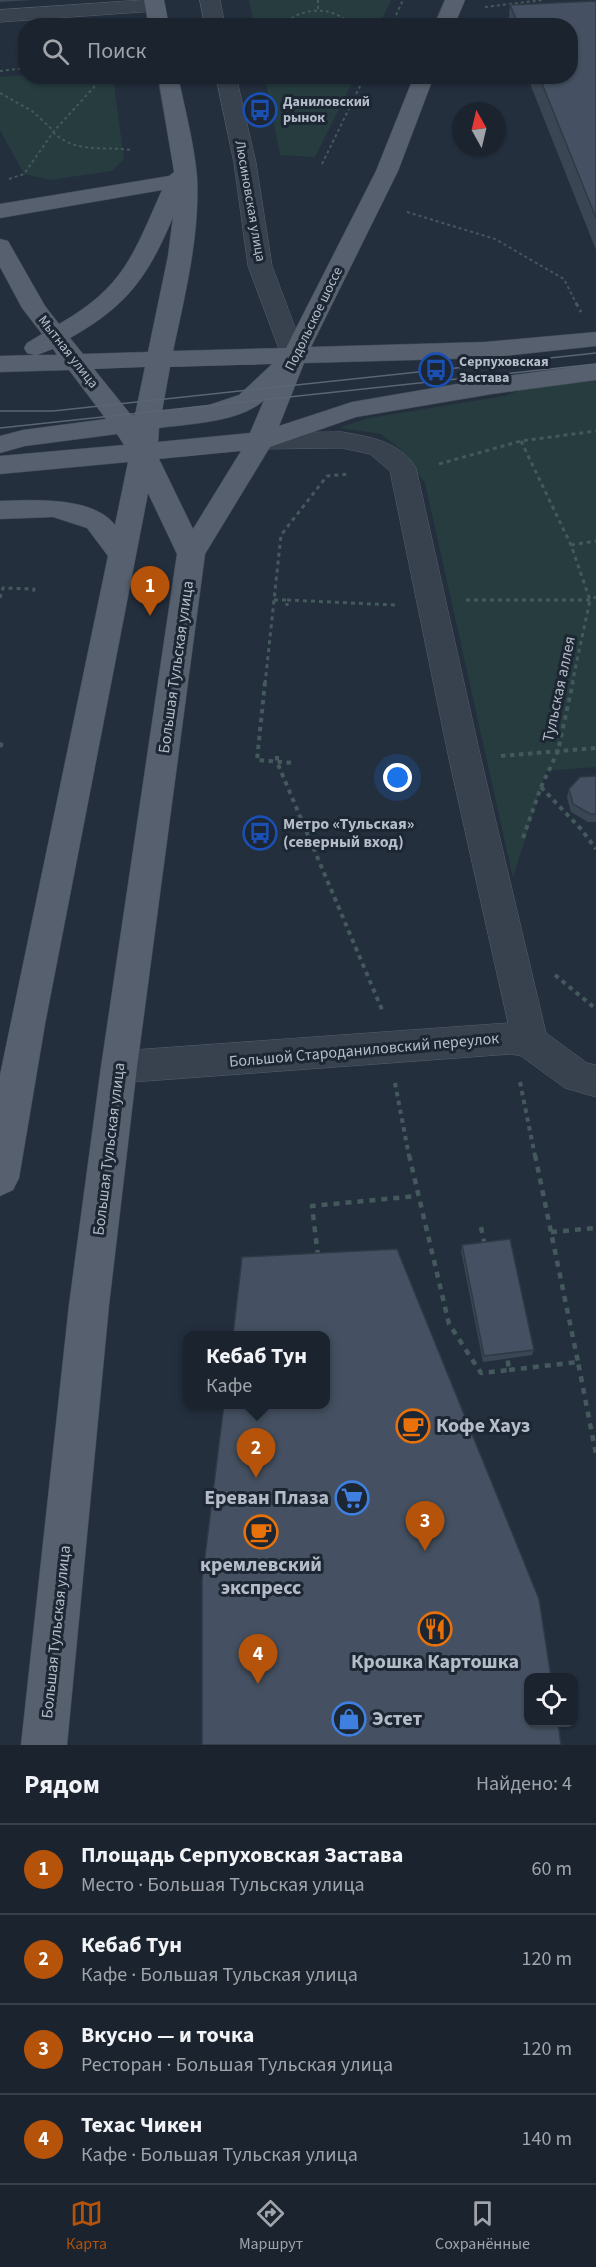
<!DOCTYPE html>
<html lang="ru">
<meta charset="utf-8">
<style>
:root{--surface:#1b232e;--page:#242b36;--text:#f1f3f6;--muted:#a0a4aa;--line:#39404a;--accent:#b45309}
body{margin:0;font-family:"Source Sans 3",sans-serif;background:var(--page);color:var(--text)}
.controls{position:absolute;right:18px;bottom:18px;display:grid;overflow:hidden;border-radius:12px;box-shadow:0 2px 4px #0004}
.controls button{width:54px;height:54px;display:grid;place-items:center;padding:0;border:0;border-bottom:2px solid var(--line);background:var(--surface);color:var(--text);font:30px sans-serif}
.compass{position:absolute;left:452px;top:102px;width:54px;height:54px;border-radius:50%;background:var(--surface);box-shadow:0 2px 4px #0004;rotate:352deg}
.you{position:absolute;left:398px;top:778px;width:21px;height:21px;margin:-15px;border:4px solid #fff;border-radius:50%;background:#1a73e8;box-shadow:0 0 0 9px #1a73e833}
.badge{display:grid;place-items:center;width:39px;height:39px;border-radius:50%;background:var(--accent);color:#fff;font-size:20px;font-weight:700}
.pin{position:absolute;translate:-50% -50px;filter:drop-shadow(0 2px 3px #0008)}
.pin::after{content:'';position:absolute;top:32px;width:21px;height:18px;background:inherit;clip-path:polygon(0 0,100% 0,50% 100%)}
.popup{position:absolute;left:183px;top:1331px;width:147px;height:78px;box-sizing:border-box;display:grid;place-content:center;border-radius:12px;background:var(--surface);filter:drop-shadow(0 2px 4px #0005);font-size:20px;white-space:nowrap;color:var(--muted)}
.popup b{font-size:22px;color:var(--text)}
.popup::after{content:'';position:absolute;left:50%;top:100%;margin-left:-12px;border:12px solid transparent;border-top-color:var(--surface)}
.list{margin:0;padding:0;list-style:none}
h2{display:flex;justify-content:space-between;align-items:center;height:78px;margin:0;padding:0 24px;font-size:26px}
h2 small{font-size:20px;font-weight:400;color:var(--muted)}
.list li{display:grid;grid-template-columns:39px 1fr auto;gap:18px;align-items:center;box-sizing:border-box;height:90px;padding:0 24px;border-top:2px solid var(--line)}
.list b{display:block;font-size:22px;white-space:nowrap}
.list p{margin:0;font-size:20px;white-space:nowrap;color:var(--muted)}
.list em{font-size:20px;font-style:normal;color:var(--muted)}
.icon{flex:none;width:33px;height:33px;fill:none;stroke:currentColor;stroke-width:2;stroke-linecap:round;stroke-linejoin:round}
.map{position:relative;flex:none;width:596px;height:1745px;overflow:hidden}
.search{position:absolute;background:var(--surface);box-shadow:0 2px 4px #0004;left:18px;right:18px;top:18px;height:66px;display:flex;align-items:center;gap:15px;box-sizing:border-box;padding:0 21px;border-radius:24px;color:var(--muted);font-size:22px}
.sheet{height:438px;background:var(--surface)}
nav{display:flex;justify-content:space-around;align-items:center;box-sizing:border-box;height:84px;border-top:2px solid var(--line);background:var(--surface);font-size:16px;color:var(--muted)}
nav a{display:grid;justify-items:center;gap:3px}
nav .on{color:var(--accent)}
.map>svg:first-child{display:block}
</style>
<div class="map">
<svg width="596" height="1745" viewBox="0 0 596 1745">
<rect width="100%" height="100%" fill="#242f3e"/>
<g fill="#263c3f">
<polygon points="249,0 391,0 379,26 254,25"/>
<polygon points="25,75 113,77 124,159 112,171 50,180 24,174 0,130 0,77"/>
<polygon points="265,77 355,77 315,157 280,155"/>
<polygon points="596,375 596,767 546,771 513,878 425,483 400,449 381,434 339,428 369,418 504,396 553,379"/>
</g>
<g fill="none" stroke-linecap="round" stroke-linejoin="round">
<g stroke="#565f6c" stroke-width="1">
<g id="minor">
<polygon points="143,0 158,0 165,5 162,9 155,11 0,22 0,10"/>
<polygon points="200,0 220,0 225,26 205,26"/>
<polygon points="216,76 236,76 256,163 272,266 306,357 303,362 294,365 285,362 282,357 248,266 234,163"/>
<path d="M342,432C371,437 399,441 416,468L481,759L546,1033L587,1063L596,1065V1097L565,1088L521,1056L511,1054L119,1083L106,1078L101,1067L106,1056L119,1051L508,1023L449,759L390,471L370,454L342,448L260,449L251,447L247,441L251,435L260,433Z"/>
</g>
</g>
<g stroke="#414a57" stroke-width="1">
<g id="major">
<polygon points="144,0 164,0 169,26 149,26"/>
<polygon points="445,0 465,0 454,26 434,26"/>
<path d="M158,76H178C185,110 194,143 197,177C200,235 185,295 173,351L286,348L376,171L414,76H434L398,171L311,347L485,342L596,332V346L485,358L304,363L279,426L352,402L492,378L596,364V380L492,394L356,417L270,447L205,554L137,1067L109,1305L67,1745H21L69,1305L101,1067L177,554L148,493L45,1024L19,1178L13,1190L0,1196V1075L108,556L87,528L53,517L0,519V501C33,500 93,496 115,525L128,462L0,474V456L124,445L117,434L25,446L0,453V436L23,430L106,419L69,370L0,372V356L35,355L27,353L24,348L27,343L42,334L22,308L0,267V239L8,241L45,306L59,324C124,287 133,255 162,190L0,218V204L169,176L174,172ZM173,217L168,256L148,352L83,354L70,338C127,306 148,277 173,217ZM53,349L57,355H37ZM272,364L239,395L209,405L162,411L170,367ZM145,367L135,415H131L94,369ZM264,400L250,433L158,442L159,428C189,424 242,422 264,400ZM241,451L193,529L159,459Z"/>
</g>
</g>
<g stroke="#44595c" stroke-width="2" stroke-dasharray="3 3" stroke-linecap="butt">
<polyline points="318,0 318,11"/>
<polyline points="485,7 543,0"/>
<path d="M282,26C301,6 334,5 352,26"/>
<polyline points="391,26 403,0"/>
<polyline points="0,71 26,68"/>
<polyline points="0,93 32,111 54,131"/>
<path d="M53,132C75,154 104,146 132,150"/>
<polyline points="322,164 365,76"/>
<polyline points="9,179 24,174 54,131 104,76"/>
<polyline points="407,212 495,239 564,279 577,305"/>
</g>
<g stroke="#44595c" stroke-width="3" stroke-dasharray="4 4" stroke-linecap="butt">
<polyline points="576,303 581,312"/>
<polyline points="521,441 571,545 590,600"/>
<polyline points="439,464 521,441 596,431"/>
<polyline points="571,545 596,541"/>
<polyline points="0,598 3,588 34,589 33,594"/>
<polyline points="274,600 287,600 287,606"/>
<polyline points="287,600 395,605"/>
<polyline points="466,600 590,600 596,597"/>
<polyline points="265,684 281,535 327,476 350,474"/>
<polyline points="572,684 590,600"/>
</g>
<g stroke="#44595c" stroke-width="4" stroke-dasharray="4.5 4.5" stroke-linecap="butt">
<polyline points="265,682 257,760 294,763"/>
<polyline points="0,747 3,741"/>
<polyline points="277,756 277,762 383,1012"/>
<polyline points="501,756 596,748"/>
<polyline points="541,787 581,829 596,849"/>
<polyline points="523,838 541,787 558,751 573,682"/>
<polyline points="555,975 596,1009"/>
<polyline points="520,1082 535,1156"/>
<polyline points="395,1083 409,1156"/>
</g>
<g stroke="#44595c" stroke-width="4.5" stroke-dasharray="6 6" stroke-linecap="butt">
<polyline points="409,1155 449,1324 481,1373 509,1370 507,1355"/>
<polyline points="535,1155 578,1362"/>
<polyline points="481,1227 485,1247"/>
<polyline points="551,1232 596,1228"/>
<polyline points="318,1256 312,1206 417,1196"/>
<polyline points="509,1370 578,1362 596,1454"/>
</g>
<use href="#minor" fill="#38414e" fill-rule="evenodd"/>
<use href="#major" fill="#56606e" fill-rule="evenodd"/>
<g stroke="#5a6575" stroke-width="1.5">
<polyline points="0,411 53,411 596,353"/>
<polyline points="0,428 596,364"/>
</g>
</g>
<g fill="#3b4654">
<polygon points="0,0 33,0 0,2"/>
<polygon points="596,1 596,250 527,76 570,76 570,26 508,26 510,5"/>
<polygon points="596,776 596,822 588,822 571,812 567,797 569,789"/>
<polygon points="462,1245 534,1350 532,1355 483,1362 461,1251"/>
</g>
<g fill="#455162" stroke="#303945" stroke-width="1.5">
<polygon points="596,1 596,218 539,76 570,76 570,26 519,26 510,5"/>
<polygon points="596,776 596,814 590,814 573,804 569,789 580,777"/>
<polygon points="510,1239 534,1350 484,1356 462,1245"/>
<polygon points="397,1249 539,1599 551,1677 528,1677 528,1722 558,1722 561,1745 202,1745 202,1580 224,1404 325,1404 325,1335 233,1335 242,1257"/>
</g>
<defs>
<g id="bus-ring" transform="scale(1.725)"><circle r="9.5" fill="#1d2633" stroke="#1a4fb4" stroke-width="1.5"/><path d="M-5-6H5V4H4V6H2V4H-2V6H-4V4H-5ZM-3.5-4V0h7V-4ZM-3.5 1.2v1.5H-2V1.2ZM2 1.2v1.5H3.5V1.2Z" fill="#1a4fb4"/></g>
<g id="cafe-ring" transform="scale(1.725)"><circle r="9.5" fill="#1d2633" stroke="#e8710a" stroke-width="1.5"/><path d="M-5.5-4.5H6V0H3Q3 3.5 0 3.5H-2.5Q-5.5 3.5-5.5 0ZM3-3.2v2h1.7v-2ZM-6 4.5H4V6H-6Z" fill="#e8710a"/></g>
<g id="supermarket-ring" transform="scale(1.725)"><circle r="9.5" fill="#1d2633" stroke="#3f7fe0" stroke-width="1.5"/><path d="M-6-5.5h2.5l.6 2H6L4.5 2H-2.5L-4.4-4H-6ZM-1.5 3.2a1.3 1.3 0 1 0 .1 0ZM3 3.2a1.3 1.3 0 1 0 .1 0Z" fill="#3f7fe0"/></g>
<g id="restaurant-ring" transform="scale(1.725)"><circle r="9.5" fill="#1d2633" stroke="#e8710a" stroke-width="1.5"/><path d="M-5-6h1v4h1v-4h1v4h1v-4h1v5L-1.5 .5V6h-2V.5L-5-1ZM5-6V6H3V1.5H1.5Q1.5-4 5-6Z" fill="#e8710a"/></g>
<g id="shop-ring" transform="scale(1.725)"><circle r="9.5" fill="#1d2633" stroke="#3f7fe0" stroke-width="1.5"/><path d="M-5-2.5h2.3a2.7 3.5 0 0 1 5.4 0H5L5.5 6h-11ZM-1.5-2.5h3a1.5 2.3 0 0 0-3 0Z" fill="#3f7fe0"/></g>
</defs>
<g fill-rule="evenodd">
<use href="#bus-ring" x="260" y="110"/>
<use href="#bus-ring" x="436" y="370"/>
<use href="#bus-ring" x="260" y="833"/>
<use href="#cafe-ring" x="413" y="1426"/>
<use href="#supermarket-ring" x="352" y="1498"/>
<use href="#cafe-ring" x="261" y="1532"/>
<use href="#restaurant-ring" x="435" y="1629"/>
<use href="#shop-ring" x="349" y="1719"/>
</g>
<g text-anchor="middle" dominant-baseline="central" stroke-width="6" stroke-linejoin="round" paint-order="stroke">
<g font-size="14" font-weight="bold" fill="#b4bcc9" stroke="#1d2633" text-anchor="start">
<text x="283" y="102">Даниловский<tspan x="283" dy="16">рынок</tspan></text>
<text x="459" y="362">Серпуховская<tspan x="459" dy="16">Застава</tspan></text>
</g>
<g font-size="14" fill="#b4bcc9" stroke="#1d2633">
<text transform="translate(250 201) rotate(80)">Люсиновская улица</text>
<text transform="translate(314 319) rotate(-64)">Подольское шоссе</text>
<text transform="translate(68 352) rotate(52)">Мытная улица</text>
</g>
<g font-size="16" fill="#b4bcc9" stroke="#1d2633">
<text transform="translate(176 667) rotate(-82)">Большая Тульская улица</text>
<text transform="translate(559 689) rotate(-78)">Тульская аллея</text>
<text transform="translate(364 1050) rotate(-5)">Большой Староданиловский переулок</text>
<text transform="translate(109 1149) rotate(-83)">Большая Тульская улица</text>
<text transform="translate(56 1632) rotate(-84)">Большая Тульская улица</text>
</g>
<g font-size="16" font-weight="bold" fill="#b4bcc9" stroke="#1d2633" text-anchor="start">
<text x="283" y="824">Метро «Тульская»<tspan x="283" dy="18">(северный вход)</tspan></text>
</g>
<g font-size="20" font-weight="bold" fill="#b4bcc9" stroke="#1d2633" text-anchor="start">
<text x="436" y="1426">Кофе Хауз</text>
<text x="329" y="1498" text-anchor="end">Ереван Плаза</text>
<text x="261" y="1565" text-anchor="middle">кремлевский<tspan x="261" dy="23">экспресс</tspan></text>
<text x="435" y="1662" text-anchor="middle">Крошка Картошка</text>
<text x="372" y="1719">Эстет</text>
</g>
</g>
</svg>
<div class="controls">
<button><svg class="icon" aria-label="locate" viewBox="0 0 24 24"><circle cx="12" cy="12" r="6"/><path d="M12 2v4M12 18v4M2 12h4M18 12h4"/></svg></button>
</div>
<svg class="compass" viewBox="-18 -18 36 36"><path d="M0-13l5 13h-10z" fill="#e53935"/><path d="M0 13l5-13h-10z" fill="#a0a4aa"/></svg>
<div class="you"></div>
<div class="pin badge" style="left:150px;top:616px">1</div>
<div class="pin badge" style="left:256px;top:1478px">2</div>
<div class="popup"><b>Кебаб Тун</b>Кафе</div>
<div class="pin badge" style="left:425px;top:1551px">3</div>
<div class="pin badge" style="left:258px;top:1684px">4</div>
<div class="search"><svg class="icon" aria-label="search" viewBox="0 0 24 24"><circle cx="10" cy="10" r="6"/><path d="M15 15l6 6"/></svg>Поиск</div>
</div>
<section class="sheet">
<h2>Рядом<small>Найдено: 4</small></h2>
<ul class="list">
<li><span class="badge">1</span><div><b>Площадь Серпуховская Застава</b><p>Место · Большая Тульская улица</p></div><em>60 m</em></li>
<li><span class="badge">2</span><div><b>Кебаб Тун</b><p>Кафе · Большая Тульская улица</p></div><em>120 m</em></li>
<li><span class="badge">3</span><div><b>Вкусно — и точка</b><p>Ресторан · Большая Тульская улица</p></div><em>120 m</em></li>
<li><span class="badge">4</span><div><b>Техас Чикен</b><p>Кафе · Большая Тульская улица</p></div><em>140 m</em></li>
</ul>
</section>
<nav>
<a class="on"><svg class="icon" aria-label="map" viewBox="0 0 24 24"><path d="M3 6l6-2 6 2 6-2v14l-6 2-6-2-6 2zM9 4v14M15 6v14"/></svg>Карта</a>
<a><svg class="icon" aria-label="directions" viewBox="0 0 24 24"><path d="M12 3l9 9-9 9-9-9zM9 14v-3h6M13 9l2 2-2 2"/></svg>Маршрут</a>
<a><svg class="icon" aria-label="saved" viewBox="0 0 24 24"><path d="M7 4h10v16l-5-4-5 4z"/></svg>Сохранённые</a>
</nav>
